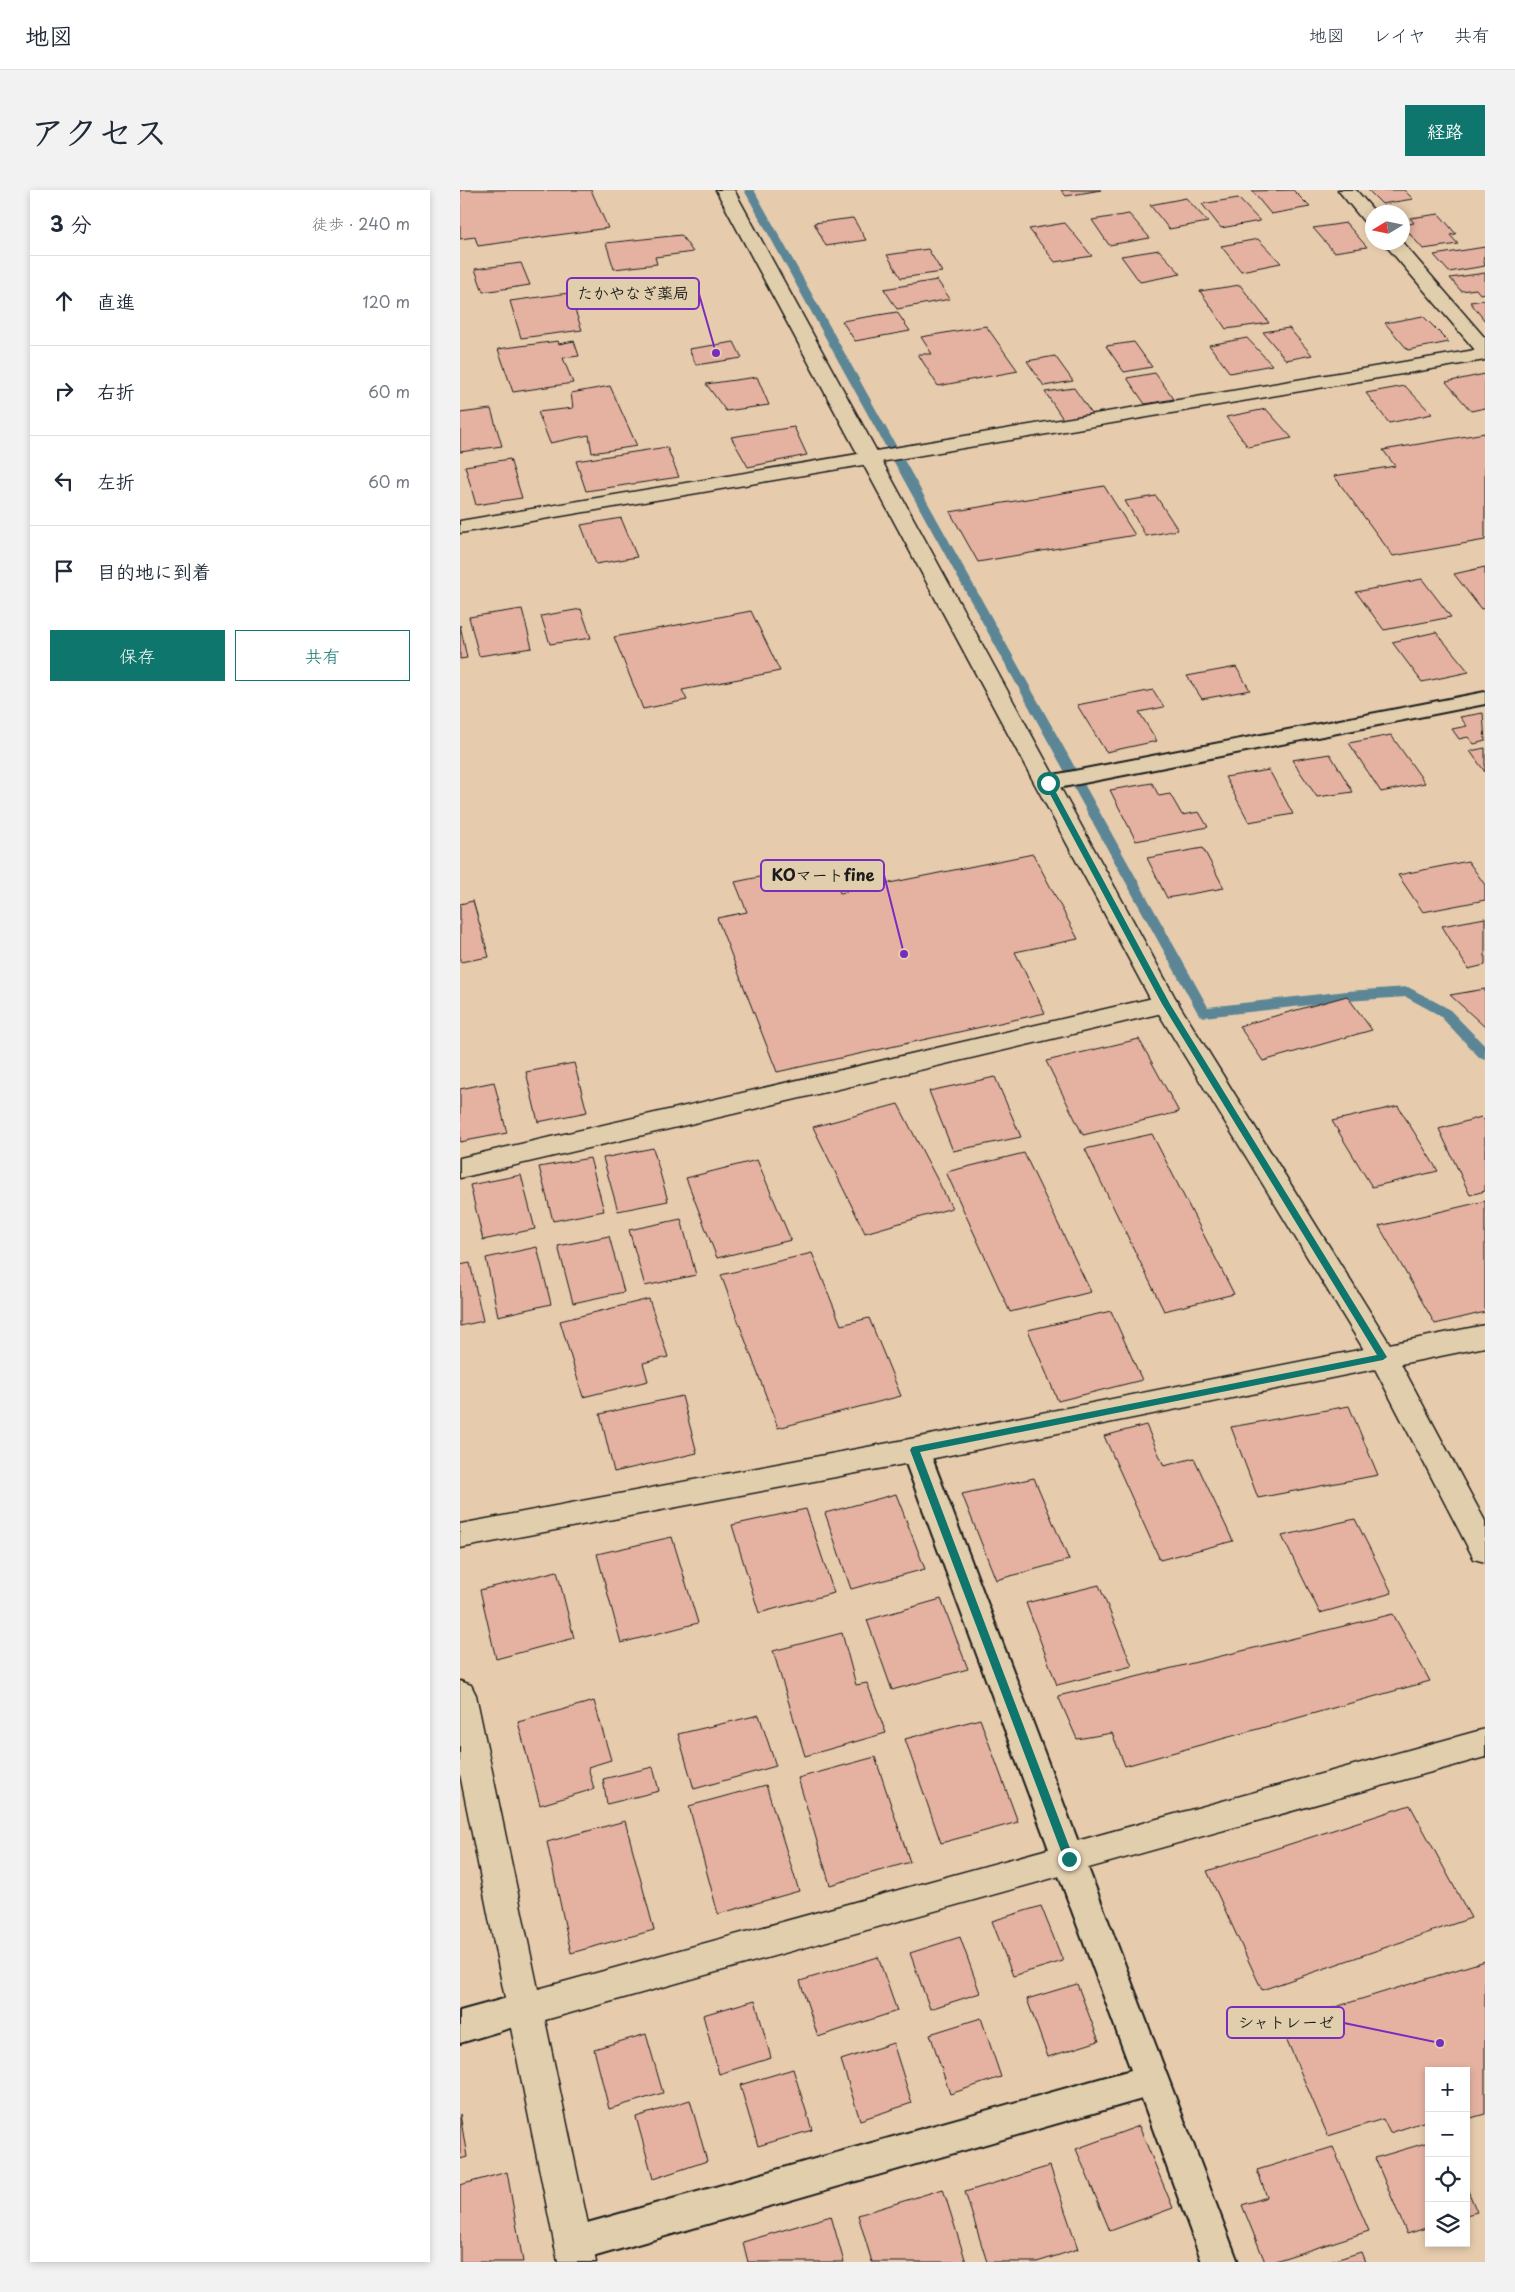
<!DOCTYPE html>
<html lang="ja">
<meta charset="utf-8">
<style>
:root{--surface:#fff;--page:#f2f2f3;--text:#1f2937;--muted:#747a83;--line:#e0e1e3;--accent:#0f766e}
body{margin:0;font-family:"Playpen Sans","Klee One",sans-serif;background:var(--page);color:var(--text)}
.controls{position:absolute;right:15px;bottom:15px;display:grid;overflow:hidden;border-radius:0px;box-shadow:0 2px 8px #0003}
.controls button{width:45px;height:45px;display:grid;place-items:center;padding:0;border:0;border-bottom:1px solid var(--line);background:var(--surface);color:var(--text);font:25px sans-serif}
.compass{position:absolute;left:905px;top:15px;width:45px;height:45px;border-radius:50%;background:var(--surface);box-shadow:0 2px 8px #0003;rotate:260deg}
.stop{position:absolute;width:15px;height:15px;margin:-11px;border:4px solid #0f766e;border-radius:50%;background:#fff}
.stop.end{background:#0f766e;border-color:#fff;box-shadow:0 1px 5px #0008}
.list{margin:0;padding:0;list-style:none}
h2{display:flex;justify-content:space-between;align-items:center;height:65px;margin:0;padding:0 20px;font-size:21px}
h2 small{font-size:16px;font-weight:400;color:var(--muted)}
.list li{display:grid;grid-template-columns:32px 1fr auto;gap:15px;align-items:center;box-sizing:border-box;height:90px;padding:0 20px;border-top:1px solid var(--line)}
.list b{display:block;font-size:19px;white-space:nowrap}
.list em{font-size:16px;font-style:normal;color:var(--muted)}
.actions{display:flex;gap:10px;padding:15px 20px}
.actions a{flex:1;padding:11px 0;border:1px solid var(--accent);border-radius:0px;text-align:center;font-size:18px;color:var(--accent)}
.actions .main{background:var(--accent);color:#fff}
.icon{flex:none;width:28px;height:28px;fill:none;stroke:currentColor;stroke-width:2;stroke-linecap:round;stroke-linejoin:round}
.map{position:relative;flex:none;width:1025px;height:2072px;overflow:hidden;border-radius:0px}
header{display:flex;align-items:center;gap:30px;box-sizing:border-box;height:70px;padding:0 25px;background:var(--surface);border-bottom:1px solid var(--line)}
header strong{font-size:24px}
nav{display:flex;gap:28px;margin-inline-start:auto;font-size:18px}
.intro{display:flex;align-items:center;justify-content:space-between;box-sizing:border-box;height:120px;padding:0 30px}
h1{margin:0;font-size:35px}
.button{padding:12px 22px;border-radius:0px;background:var(--accent);color:#fff;font-size:18px;font-weight:700}
main{display:flex;gap:30px;padding:0 30px}
aside{flex:1;background:var(--surface);border-radius:0px;box-shadow:0 2px 8px #0003}
.map>svg:first-child{display:block}
</style>
<header>
<strong>地図</strong>
<nav><a>地図</a><a>レイヤ</a><a>共有</a></nav>
</header>
<div class="intro"><h1>アクセス</h1><a class="button">経路</a></div>
<main>
<aside>
<h2>3 分<small>徒歩 · 240 m</small></h2>
<ul class="list">
<li><svg class="icon" aria-label="ahead" viewBox="0 0 24 24"><path d="M12 20V5M6 11l6-6 6 6"/></svg><div><b>直進</b></div><em>120 m</em></li>
<li><svg class="icon" aria-label="right" viewBox="0 0 24 24"><path d="M7 20v-9h11M14 6l5 5-5 5"/></svg><div><b>右折</b></div><em>60 m</em></li>
<li><svg class="icon" aria-label="left" viewBox="0 0 24 24"><path d="M17 20v-9H6M10 6l-5 5 5 5"/></svg><div><b>左折</b></div><em>60 m</em></li>
<li><svg class="icon" aria-label="arrive" viewBox="0 0 24 24"><path d="M6 21V4h12l-3 4 3 4H6"/></svg><div><b>目的地に到着</b></div></li>
</ul>
<div class="actions"><a class="main">保存</a><a>共有</a></div>
</aside>
<div class="map">
<svg width="1025" height="2072" viewBox="0 0 1025 2072">
<rect width="100%" height="100%" fill="#e6ccad"/>
<filter id="ink" filterUnits="userSpaceOnUse"><feTurbulence type="fractalNoise" baseFrequency=".02" numOctaves="2"/><feDisplacementMap in="SourceGraphic" scale="10" xChannelSelector="R" yChannelSelector="G"/><feConvolveMatrix kernelMatrix="1 2 1 2 8 2 1 2 1" color-interpolation-filters="sRGB"/></filter>
<g filter="url(#ink)">
<g fill="none" stroke-linecap="round" stroke-linejoin="round">
<polygon fill="#5b8695" fill-rule="evenodd" points="284,0 294,0 748,817 887,801 948,797 989,819 1025,856 1025,870 1020,868 979,825 946,807 887,811 744,827 739,825"/>
</g>
<g fill="#e5b2a2" stroke="#1c1c1c">
<polygon points="0,0 131,0 148,38 18,56 15,47 0,49"/>
<polygon points="601,0 641,0 606,6"/>
<polygon points="833,0 850,17 811,24 792,1"/>
<polygon points="908,0 944,0 953,9 922,14"/>
<polygon points="726,8 748,32 709,39 690,15"/>
<polygon points="778,8 800,31 761,38 742,14"/>
<polygon points="669,24 690,48 649,55 632,30"/>
<polygon points="979,24 996,44 990,45 998,54 963,59 942,35 954,33 950,28"/>
<polygon points="393,28 406,50 366,56 354,33"/>
<polygon points="605,33 632,66 595,72 569,39"/>
<polygon points="886,33 907,57 874,62 853,38"/>
<polygon points="221,45 233,62 195,67 197,74 154,79 146,53"/>
<polygon points="798,49 821,73 781,81 761,56"/>
<polygon points="1025,57 1025,66 1023,67 1025,76 989,82 974,65"/>
<polygon points="468,59 482,82 441,88 427,65"/>
<polygon points="699,60 721,84 680,92 661,66"/>
<polygon points="61,73 70,95 23,102 15,79"/>
<polygon points="1025,83 1025,103 1020,104 1016,99 1001,101 990,88"/>
<polygon points="477,90 490,109 437,119 424,99"/>
<polygon points="780,95 809,133 766,139 740,101"/>
<polygon points="109,103 122,140 61,148 50,111"/>
<polygon points="1025,110 1025,131 1010,112"/>
<polygon points="437,122 450,141 395,151 382,131"/>
<polygon points="963,126 989,152 948,160 925,133"/>
<polygon points="526,136 558,181 478,196 458,164 472,164 461,147"/>
<polygon points="829,138 852,165 826,170 803,142"/>
<polygon points="787,148 812,175 770,183 749,155"/>
<polygon points="98,151 99,154 114,151 119,166 103,168 113,193 53,202 38,159"/>
<polygon points="274,152 282,168 236,175 229,159"/>
<polygon points="674,152 692,177 664,182 646,156"/>
<polygon points="595,166 613,191 584,196 567,171"/>
<polygon points="695,183 714,209 685,214 667,188"/>
<polygon points="1025,184 1025,218 1011,221 986,192"/>
<polygon points="297,187 309,215 266,221 246,194"/>
<polygon points="150,196 177,256 132,263 129,245 90,253 78,222 113,218 111,203"/>
<polygon points="945,196 972,224 929,233 906,203"/>
<polygon points="614,198 632,224 603,229 585,202"/>
<polygon points="31,219 42,256 0,262 0,223"/>
<polygon points="806,219 832,248 788,257 766,227"/>
<polygon points="334,237 347,265 288,277 271,247"/>
<polygon points="1025,243 1025,350 933,366 874,286 935,276 923,260"/>
<polygon points="207,257 219,287 126,301 116,271"/>
<polygon points="50,269 62,308 16,315 5,276"/>
<polygon points="644,296 675,345 518,372 490,322"/>
<polygon points="696,306 718,340 686,346 665,311"/>
<polygon points="161,328 177,367 136,374 121,335"/>
<polygon points="1025,377 1025,418 1021,419 994,384"/>
<polygon points="962,389 991,427 924,440 896,402"/>
<polygon points="62,419 72,458 19,466 9,427"/>
<polygon points="121,419 131,448 90,454 81,426"/>
<polygon points="291,421 320,481 222,500 227,510 183,519 154,447"/>
<polygon points="0,435 7,468 0,469"/>
<polygon points="976,442 1009,482 962,492 932,452"/>
<polygon points="776,477 790,500 742,509 727,486"/>
<polygon points="693,500 704,517 679,522 697,551 646,562 617,515"/>
<polygon points="1023,523 1025,551 1014,554 1008,547 999,549 992,539 1007,536 1000,527"/>
<polygon points="931,545 965,593 921,602 889,553"/>
<polygon points="1025,558 1025,582 1010,561"/>
<polygon points="870,564 893,602 857,607 832,570"/>
<polygon points="809,580 833,624 789,632 765,587"/>
<polygon points="692,593 699,606 710,604 722,625 739,622 748,637 676,651 650,600"/>
<polygon points="743,658 764,698 707,708 687,668"/>
<polygon points="573,664 618,749 555,762 585,823 317,882 257,728 287,722 275,692 367,673 380,703"/>
<polygon points="1008,671 1025,695 1025,710 963,722 938,685"/>
<polygon points="13,711 29,767 0,772 0,714"/>
<polygon points="1025,728 1025,775 1008,779 982,736"/>
<polygon points="1025,799 1025,837 990,805"/>
<polygon points="887,806 912,840 803,871 779,836"/>
<polygon points="679,849 719,922 623,945 586,871"/>
<polygon points="114,873 127,922 78,932 66,882"/>
<polygon points="535,887 561,947 493,961 469,901"/>
<polygon points="34,892 47,943 0,952 0,899"/>
<polygon points="438,914 492,1018 405,1043 353,937"/>
<polygon points="938,916 978,981 912,997 872,931"/>
<polygon points="1021,927 1025,931 1025,1001 1010,1005 979,939"/>
<polygon points="692,944 774,1104 704,1121 625,959"/>
<polygon points="193,958 208,1011 158,1021 143,968"/>
<polygon points="564,963 631,1102 550,1122 486,982"/>
<polygon points="130,968 144,1021 93,1031 79,977"/>
<polygon points="297,970 331,1050 257,1068 226,988"/>
<polygon points="61,985 75,1039 23,1050 10,995"/>
<polygon points="1025,1011 1025,1122 975,1134 919,1036"/>
<polygon points="221,1029 236,1085 185,1096 169,1040"/>
<polygon points="149,1046 164,1102 113,1113 98,1056"/>
<polygon points="77,1057 91,1114 38,1126 26,1068"/>
<polygon points="352,1063 381,1135 409,1128 441,1206 318,1238 261,1085"/>
<polygon points="10,1073 23,1131 0,1136 0,1075"/>
<polygon points="189,1109 208,1167 183,1173 188,1191 123,1207 100,1131"/>
<polygon points="651,1121 682,1190 598,1211 568,1140"/>
<polygon points="222,1206 237,1263 154,1282 140,1224"/>
<polygon points="889,1216 918,1285 798,1308 771,1237"/>
<polygon points="686,1235 704,1276 734,1268 773,1351 700,1370 644,1246"/>
<polygon points="574,1288 609,1370 536,1390 502,1304"/>
<polygon points="436,1304 465,1379 391,1399 365,1323"/>
<polygon points="346,1319 374,1403 299,1423 272,1335"/>
<polygon points="895,1329 932,1403 860,1423 822,1346"/>
<polygon points="212,1347 238,1433 161,1453 137,1364"/>
<polygon points="97,1381 114,1448 36,1469 20,1400"/>
<polygon points="639,1395 672,1476 597,1495 566,1413"/>
<polygon points="481,1409 508,1479 432,1500 407,1430"/>
<polygon points="933,1424 970,1491 665,1576 652,1543 617,1549 598,1506"/>
<polygon points="382,1443 396,1495 407,1493 426,1543 345,1566 313,1461"/>
<polygon points="134,1511 151,1570 128,1577 134,1599 80,1615 58,1532"/>
<polygon points="299,1525 316,1576 234,1599 218,1544"/>
<polygon points="520,1529 558,1632 481,1653 445,1549"/>
<polygon points="415,1567 450,1672 370,1695 338,1588"/>
<polygon points="193,1577 199,1601 147,1614 143,1589"/>
<polygon points="306,1595 339,1701 258,1724 229,1616"/>
<polygon points="950,1615 1011,1728 802,1800 747,1681"/>
<polygon points="165,1631 194,1740 111,1763 87,1652"/>
<polygon points="581,1716 603,1771 553,1786 532,1731"/>
<polygon points="500,1747 520,1803 470,1819 450,1763"/>
<polygon points="418,1767 437,1821 358,1847 340,1791"/>
<polygon points="1025,1771 1025,1924 1011,1928 1006,1917 1006,1881 969,1881 969,1930 930,1943 923,1929 868,1946 820,1834"/>
<polygon points="617,1794 639,1851 588,1867 567,1809"/>
<polygon points="295,1810 311,1868 259,1884 243,1825"/>
<polygon points="521,1828 541,1887 490,1904 470,1844"/>
<polygon points="186,1844 203,1903 149,1919 134,1859"/>
<polygon points="433,1853 452,1913 400,1930 381,1870"/>
<polygon points="333,1879 352,1940 298,1956 280,1895"/>
<polygon points="230,1910 247,1971 193,1989 176,1927"/>
<polygon points="0,1924 7,1967 0,1969"/>
<polygon points="679,1936 713,2018 650,2041 616,1959"/>
<polygon points="969,1952 969,2037 947,2044 915,1968"/>
<polygon points="873,1957 909,2041 812,2072 805,2072 782,2015 807,2007 797,1980"/>
<polygon points="590,1976 618,2059 577,2072 527,2072 505,2002"/>
<polygon points="47,1982 63,2072 0,2072 0,1995"/>
<polygon points="1006,1996 1017,2022 1006,2025"/>
<polygon points="483,1999 506,2072 412,2072 398,2025"/>
<polygon points="371,2026 384,2072 288,2072 283,2052"/>
<polygon points="901,2062 905,2072 869,2072"/>
</g>
<g fill="none" stroke-linecap="round" stroke-linejoin="round">
<g stroke="#1c1c1c" stroke-width="4">
<g id="service">
<polygon points="1025,502 1025,514 588,600 580,598 577,593 580,588 588,586"/>
<polygon points="455,1249 465,1252 469,1260 778,2072 742,2072 682,1909 115,2072 100,2068 95,2055 100,2042 113,2037 671,1880 441,1260 445,1252"/>
<polygon points="65,1803 77,1808 82,1819 77,1830 0,1853 0,1821"/>
</g>
</g>
<g stroke="#1c1c1c" stroke-width="3">
<g id="minor">
<polygon points="878,0 896,0 915,22 912,22 912,35 906,34"/>
<polygon points="923,52 942,52 1025,148 1025,170 0,343 0,331 1015,160"/>
<polygon points="706,805 715,808 719,814 715,820 0,988 0,968"/>
<polygon points="1025,1135 1025,1157 455,1272 0,1358 0,1334 455,1248"/>
<polygon points="0,1491 11,1495 16,1505 78,1799 1025,1539 1025,1567 85,1830 136,2072 98,2072 0,1584"/>
</g>
</g>
<g stroke="#1c1c1c" stroke-width="3">
<polygon id="tertiary" points="256,0 274,0 718,813 933,1159 1025,1331 1025,1372 1014,1369 912,1173 693,814"/>
</g>
<use href="#service" fill="#e1ceac" fill-rule="evenodd"/>
<use href="#minor" fill="#e1ceac" fill-rule="evenodd"/>
<use href="#tertiary" fill="#e1ceac" fill-rule="evenodd"/>
</g>
</g>
<polygon fill="#0f766e" points="588,591 591,593 710,814 927,1167 923,1170 460,1262 614,1669 609,1674 604,1669 450,1260 452,1257 917,1165 702,814 584,593"/>
<path fill="none" stroke="#7b2cbf" stroke-width="2" d="M256 163L239 104M444 764L424 685M980 1853L884 1833"/>
<g fill="#7b2cbf" stroke="#e1ceac" stroke-width="2">
<circle cx="256" cy="163" r="5"/>
<circle cx="444" cy="764" r="5"/>
<circle cx="980" cy="1853" r="5"/>
</g>
<g fill="#e1ceac" stroke="#7b2cbf" stroke-width="2">
<rect x="107" y="88" width="132" height="31" rx="5"/>
<rect x="301" y="670" width="123" height="31" rx="5"/>
<rect x="767" y="1817" width="117" height="31" rx="5"/>
</g>
<g font-size="16" text-anchor="middle" font-weight="bold" fill="#1c1c1c">
<text x="173" y="109">たかやなぎ薬局</text>
<text x="363" y="691">KOマートfine</text>
<text x="826" y="1838">シャトレーゼ</text>
</g>
</svg>
<div class="controls">
<button>+</button>
<button>−</button>
<button><svg class="icon" aria-label="locate" viewBox="0 0 24 24"><circle cx="12" cy="12" r="6"/><path d="M12 2v4M12 18v4M2 12h4M18 12h4"/></svg></button>
<button><svg class="icon" aria-label="layers" viewBox="0 0 24 24"><path d="M12 4l9 5-9 5-9-5zM3 14l9 5 9-5"/></svg></button>
</div>
<svg class="compass" viewBox="-18 -18 36 36"><path d="M0-13l5 13h-10z" fill="#e53935"/><path d="M0 13l5-13h-10z" fill="#747a83"/></svg>
<div class="stop" style="left:588px;top:593px"></div>
<div class="stop end" style="left:609px;top:1669px"></div>
</div>
</main>
